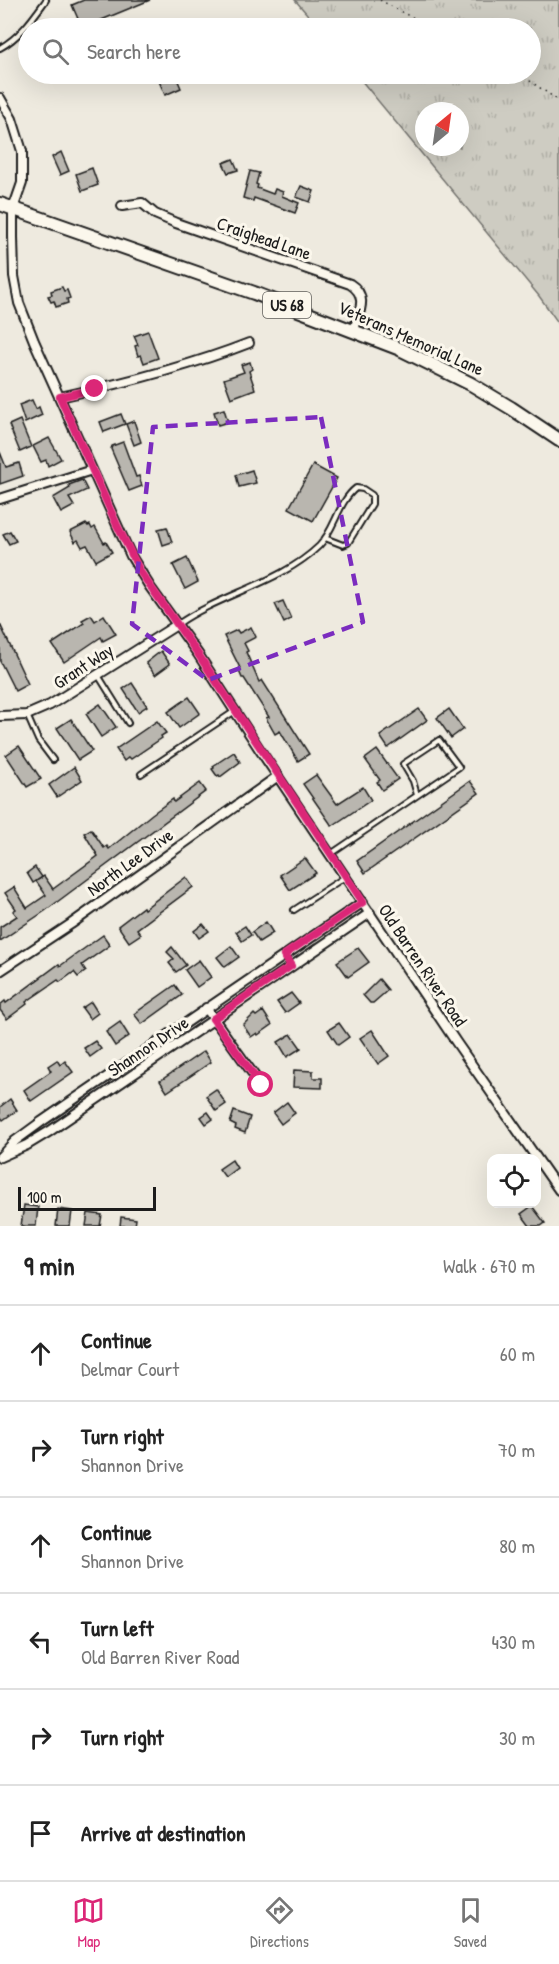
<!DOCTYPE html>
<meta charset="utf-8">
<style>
:root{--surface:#fff;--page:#f6f6f6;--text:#222;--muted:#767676;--line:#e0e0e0;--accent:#db2777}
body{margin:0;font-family:"Patrick Hand",sans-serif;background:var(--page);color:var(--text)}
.controls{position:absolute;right:18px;bottom:18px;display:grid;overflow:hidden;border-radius:12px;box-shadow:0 6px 24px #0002}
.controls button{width:54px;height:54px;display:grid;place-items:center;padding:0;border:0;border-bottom:2px solid var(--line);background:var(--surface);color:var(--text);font:30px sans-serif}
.compass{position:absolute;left:415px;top:102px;width:54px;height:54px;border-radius:50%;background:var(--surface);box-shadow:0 6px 24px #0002;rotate:29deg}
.scale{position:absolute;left:18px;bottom:15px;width:138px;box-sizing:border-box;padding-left:6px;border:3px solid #1c1c1c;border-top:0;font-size:16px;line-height:21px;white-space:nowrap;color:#1c1c1c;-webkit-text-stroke:4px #fbf7ec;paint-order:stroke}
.stop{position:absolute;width:18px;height:18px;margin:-14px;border:4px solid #db2777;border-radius:50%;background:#fff}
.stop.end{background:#db2777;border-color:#fff;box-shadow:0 2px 6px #0008}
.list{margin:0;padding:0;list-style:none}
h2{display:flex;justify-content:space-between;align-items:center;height:78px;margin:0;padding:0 24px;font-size:26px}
h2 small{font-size:20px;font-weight:400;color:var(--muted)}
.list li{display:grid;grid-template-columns:39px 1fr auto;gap:18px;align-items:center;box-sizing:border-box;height:96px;padding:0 24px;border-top:2px solid var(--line)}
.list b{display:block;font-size:22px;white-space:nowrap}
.list p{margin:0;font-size:20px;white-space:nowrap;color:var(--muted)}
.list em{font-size:20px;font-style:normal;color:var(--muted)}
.icon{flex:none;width:33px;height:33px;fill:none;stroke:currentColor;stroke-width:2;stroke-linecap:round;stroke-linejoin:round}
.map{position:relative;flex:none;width:559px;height:1226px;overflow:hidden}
.search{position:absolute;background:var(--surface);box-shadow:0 6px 24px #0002;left:18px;right:18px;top:18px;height:66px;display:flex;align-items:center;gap:15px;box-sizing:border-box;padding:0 21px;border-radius:33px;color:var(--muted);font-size:22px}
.sheet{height:654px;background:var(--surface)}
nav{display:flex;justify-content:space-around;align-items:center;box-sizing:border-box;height:84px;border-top:2px solid var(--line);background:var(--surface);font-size:16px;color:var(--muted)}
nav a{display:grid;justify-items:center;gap:3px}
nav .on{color:var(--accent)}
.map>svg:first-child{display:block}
</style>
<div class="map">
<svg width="559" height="1226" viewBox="0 0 559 1226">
<defs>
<pattern id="grass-tufts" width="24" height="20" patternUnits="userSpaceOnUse" patternTransform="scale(1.5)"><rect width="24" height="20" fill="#ceccc2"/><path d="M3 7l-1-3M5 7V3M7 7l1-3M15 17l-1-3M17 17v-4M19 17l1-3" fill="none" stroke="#b0afa6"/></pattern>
</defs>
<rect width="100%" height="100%" fill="#eeeadf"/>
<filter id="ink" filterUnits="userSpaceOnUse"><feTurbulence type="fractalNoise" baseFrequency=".0167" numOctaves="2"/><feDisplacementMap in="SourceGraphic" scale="12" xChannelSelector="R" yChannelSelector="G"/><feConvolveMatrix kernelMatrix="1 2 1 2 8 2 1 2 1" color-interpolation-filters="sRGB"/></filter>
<g filter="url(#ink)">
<path fill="url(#grass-tufts)" stroke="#75746f" stroke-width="1.5" fill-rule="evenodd" d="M295,0H559V324L539,296L356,74H530V28H319ZM424,111H460V147H424Z"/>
<g fill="#b9b6af" stroke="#1c1c1c" stroke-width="1.5">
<polygon points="84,0 150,0 82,28 72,5"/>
<polygon points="156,74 175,74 181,88 165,95"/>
<polygon points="61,152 69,171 60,175 52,157"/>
<polygon points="233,159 238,170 228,173 223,163"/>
<polygon points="92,168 98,185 82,191 76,174"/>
<polygon points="250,171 259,173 256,184 258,185 257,188 273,194 275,189 283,192 282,196 299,203 295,213 254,198 253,201 243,198"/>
<polygon points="301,186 314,191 310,202 296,197"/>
<polygon points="62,287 64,291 67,290 70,298 67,299 68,303 56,307 54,301 51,302 48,296 52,295 51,291"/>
<polygon points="148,331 158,358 144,363 141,355 138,356 135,346 138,345 134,336"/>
<polygon points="250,362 252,369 249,371 255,389 231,398 224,379 244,372 241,365"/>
<polygon points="32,400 36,409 39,407 42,415 25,423 19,405"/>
<polygon points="224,409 228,422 218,425 214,412"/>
<polygon points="121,414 125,424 104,432 100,422"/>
<polygon points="20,420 31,447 20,452 9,425"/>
<polygon points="134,421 141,442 134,445 126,424"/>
<polygon points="49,438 61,459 48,466 46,460 41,462 33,446"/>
<polygon points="123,442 136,477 139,476 142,486 129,491 111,449 112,446"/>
<polygon points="0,452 6,467 19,463 23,476 0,484"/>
<polygon points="313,465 337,478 313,521 289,508"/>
<polygon points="252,470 256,483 239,487 236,475"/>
<polygon points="82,480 87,490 69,498 74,506 61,513 53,498 70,488 69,485"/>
<polygon points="86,524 88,526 90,525 92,529 95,527 104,543 106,542 112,552 96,561 87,545 82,547 78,540 75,542 70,532"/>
<polygon points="167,527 172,542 163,545 158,529"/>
<polygon points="10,531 16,541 9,544 3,534"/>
<polygon points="187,558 198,582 185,589 173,565"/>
<polygon points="283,601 291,619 284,623 275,604"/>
<polygon points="91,615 95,621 104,615 116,634 103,641 101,637 64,662 52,644 84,623 82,620"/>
<polygon points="0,624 28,684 15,691 0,661"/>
<polygon points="251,627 256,637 244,643 248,651 246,652 259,682 262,680 309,754 298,761 280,731 275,734 266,718 269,717 244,678 242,678 239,671 241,670 224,636 237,630 239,633"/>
<polygon points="161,651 170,664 155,675 146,663"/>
<polygon points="132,683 147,706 138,712 123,689"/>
<polygon points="189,697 200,713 179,728 168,712"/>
<polygon points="100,704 116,727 101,737 86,714"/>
<polygon points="419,709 427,720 388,748 380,736"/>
<polygon points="449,709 463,729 451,738 437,718"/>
<polygon points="71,719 92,751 78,760 57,728"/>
<polygon points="157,721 166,733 161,736 162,738 131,759 129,757 124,761 116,749"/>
<polygon points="19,746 41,779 27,787 6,755"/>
<polygon points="377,750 398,779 382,790 377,782 380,780 365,759"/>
<polygon points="234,752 240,762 220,777 219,775 217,776 212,769 214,768 213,766"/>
<polygon points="74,767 82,780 57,797 49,785"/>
<polygon points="316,775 337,804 363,787 371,800 332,826 303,784"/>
<polygon points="470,781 479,793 365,873 357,861"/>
<polygon points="200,783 206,791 45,911 0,941 0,927 17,916 13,911 16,909 5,893 14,887 27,908 46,895 36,881 44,876 53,889 98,856 84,833 91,829 104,848 107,846 109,849 152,814 173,799 174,802"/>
<polygon points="305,858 316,873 290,890 280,875"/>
<polygon points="35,867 42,877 33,883 27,873"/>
<polygon points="186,877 193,887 137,929 141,934 129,942 118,926 143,907 144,909"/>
<polygon points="266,922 273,933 259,942 252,932"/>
<polygon points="203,924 209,931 199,938 194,931"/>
<polygon points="245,926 251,935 242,941 236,932"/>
<polygon points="103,935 110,945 82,965 86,971 78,977 74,972 60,982 58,980 26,1002 27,1004 7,1019 0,1010 0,1005 5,1001 6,1003 59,964 60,966"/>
<polygon points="231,946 239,957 225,967 217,957"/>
<polygon points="172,947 186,965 176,972 169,963 174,959 167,952"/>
<polygon points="358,948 369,962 348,977 337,962"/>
<polygon points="199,960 211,977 197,987 185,970"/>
<polygon points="379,979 388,990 373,1003 370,1003 363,995"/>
<polygon points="175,985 182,995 142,1024 134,1014"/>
<polygon points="291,993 299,1003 285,1013 277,1002"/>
<polygon points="91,1002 98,1013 90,1019 82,1008"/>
<polygon points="263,1011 272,1025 258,1035 257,1033 251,1037 243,1025 254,1014 256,1016"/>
<polygon points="120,1022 129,1036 115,1046 106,1032"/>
<polygon points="339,1023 349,1037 338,1045 328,1030"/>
<polygon points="372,1030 389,1056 378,1064 360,1038"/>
<polygon points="291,1034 301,1048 287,1057 278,1042"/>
<polygon points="95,1041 101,1049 90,1057 84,1048"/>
<polygon points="204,1051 211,1062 167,1092 160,1081"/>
<polygon points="57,1060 60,1065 65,1061 73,1072 31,1101 24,1090 51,1071 48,1066"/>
<polygon points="294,1070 313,1071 313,1078 322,1078 322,1088 293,1087"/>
<polygon points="216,1089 226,1104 216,1111 206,1096"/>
<polygon points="10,1099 17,1110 3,1120 0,1116 0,1107"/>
<polygon points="287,1102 295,1113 281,1124 273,1113"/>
<polygon points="234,1111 250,1117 245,1133 235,1129 236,1126 230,1123"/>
<polygon points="208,1112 213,1119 206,1124 201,1117"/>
<polygon points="232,1160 237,1168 225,1177 219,1169"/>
<polygon points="24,1205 38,1207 36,1226 21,1226"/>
<polygon points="532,1206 545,1223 541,1226 530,1226 521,1214"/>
<polygon points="58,1209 72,1211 70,1226 56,1226"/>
<polygon points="88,1213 102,1215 100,1226 86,1226"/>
<polygon points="121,1217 136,1219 135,1226 120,1226"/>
</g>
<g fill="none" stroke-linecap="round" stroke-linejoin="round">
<g stroke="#1c1c1c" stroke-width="8">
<g id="lane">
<path d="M0,48C20,37 33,18 46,0"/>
<path d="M178,624C221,594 281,583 319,546C335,530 338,502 356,488L363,489L372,495V504L348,543L343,545L325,538"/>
<polyline points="98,675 128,723"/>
<polyline points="27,715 38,740 53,760"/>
<polyline points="141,774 235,711"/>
<polyline points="331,854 459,767 439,740 403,764 413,781 417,795"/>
<polyline points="294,910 345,877"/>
</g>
</g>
<g stroke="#1c1c1c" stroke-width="12">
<g id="street">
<polyline points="0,98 12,119 22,151 22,183 13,209 13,237 14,276 19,303 34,341 131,556 150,587 198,654 260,750 456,1042 559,1190"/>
<path d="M122,206L142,203L155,214L176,223L350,284C369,296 359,312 354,330"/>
<path d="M60,397C124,383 188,367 249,343"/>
<polyline points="0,499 92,470"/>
<polyline points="0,716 27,715 50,705 178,624"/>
<polyline points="0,971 71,924 278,776"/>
<polyline points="206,1008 261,1085"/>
<polyline points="1,1156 15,1141 41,1122 363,902"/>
<polyline points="0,1157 27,1145 50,1131 370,913"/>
</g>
</g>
<g stroke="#1c1c1c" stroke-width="16">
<polyline id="primary" points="0,204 254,293 400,349 471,384 511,408 559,440"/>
</g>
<g stroke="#1c1c1c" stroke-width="1.5" stroke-dasharray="1.5 4.5" stroke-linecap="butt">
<polyline points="380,0 405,14 438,28"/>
<polyline points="520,74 559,101"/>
</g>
<use href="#lane" stroke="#fbf7ec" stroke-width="4"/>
<use href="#street" stroke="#fbf7ec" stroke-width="8"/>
<use href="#primary" stroke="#fbf7ec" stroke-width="12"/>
</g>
</g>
<g fill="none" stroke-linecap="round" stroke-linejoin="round" filter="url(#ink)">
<polyline stroke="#db2777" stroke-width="8" points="95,389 60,397 117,525 141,573 198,654 363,902 284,955 291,966 213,1019 261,1085"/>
</g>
<path fill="none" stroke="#7b2cbf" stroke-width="4.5" stroke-dasharray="12 8" stroke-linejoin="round" d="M321,417L363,622L208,680L132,624L153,427Z"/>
<g text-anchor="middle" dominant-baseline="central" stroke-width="6" stroke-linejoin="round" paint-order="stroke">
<rect fill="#fbf7ec" stroke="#5f5e5a" stroke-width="1.5" x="263" y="292" width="48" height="26" rx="4.5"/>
<g font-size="16" font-weight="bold" fill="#1c1c1c">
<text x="287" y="305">US 68</text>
</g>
<g font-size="18" fill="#1c1c1c" stroke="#fbf7ec">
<text transform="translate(264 238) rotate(19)">Craighead Lane</text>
<text transform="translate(411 338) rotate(24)">Veterans Memorial Lane</text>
<text transform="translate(83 666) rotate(-33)">Grant Way</text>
<text transform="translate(130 862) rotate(-36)">North Lee Drive</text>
<text transform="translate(423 965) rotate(56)">Old Barren River Road</text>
<text transform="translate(148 1046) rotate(-34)">Shannon Drive</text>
</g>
</g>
</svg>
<div class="controls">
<button><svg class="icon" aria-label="locate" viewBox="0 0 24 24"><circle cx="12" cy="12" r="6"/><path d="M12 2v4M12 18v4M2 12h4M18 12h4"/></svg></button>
</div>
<svg class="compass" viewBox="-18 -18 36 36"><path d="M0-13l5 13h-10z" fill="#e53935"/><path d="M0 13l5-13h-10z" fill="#767676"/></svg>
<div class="scale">100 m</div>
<div class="stop" style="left:261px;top:1085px"></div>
<div class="stop end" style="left:95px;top:389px"></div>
<div class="search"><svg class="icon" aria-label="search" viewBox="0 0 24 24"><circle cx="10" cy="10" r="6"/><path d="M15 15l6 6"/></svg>Search here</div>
</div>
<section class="sheet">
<h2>9 min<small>Walk · 670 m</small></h2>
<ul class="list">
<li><svg class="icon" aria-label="ahead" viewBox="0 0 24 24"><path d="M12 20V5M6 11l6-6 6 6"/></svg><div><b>Continue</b><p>Delmar Court</p></div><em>60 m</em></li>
<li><svg class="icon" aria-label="right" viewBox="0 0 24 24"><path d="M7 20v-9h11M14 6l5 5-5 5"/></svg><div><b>Turn right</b><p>Shannon Drive</p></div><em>70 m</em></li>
<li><svg class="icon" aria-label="ahead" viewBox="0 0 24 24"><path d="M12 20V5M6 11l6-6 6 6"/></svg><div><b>Continue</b><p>Shannon Drive</p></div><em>80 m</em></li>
<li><svg class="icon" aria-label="left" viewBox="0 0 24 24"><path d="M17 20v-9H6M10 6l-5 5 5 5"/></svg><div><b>Turn left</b><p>Old Barren River Road</p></div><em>430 m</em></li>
<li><svg class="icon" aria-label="right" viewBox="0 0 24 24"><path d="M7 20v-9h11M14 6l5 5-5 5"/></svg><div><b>Turn right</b></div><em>30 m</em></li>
<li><svg class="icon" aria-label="arrive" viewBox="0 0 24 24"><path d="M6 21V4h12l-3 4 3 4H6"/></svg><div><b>Arrive at destination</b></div></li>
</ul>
</section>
<nav>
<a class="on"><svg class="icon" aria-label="map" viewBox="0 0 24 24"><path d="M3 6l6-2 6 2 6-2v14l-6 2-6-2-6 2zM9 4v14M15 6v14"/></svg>Map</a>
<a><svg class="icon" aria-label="directions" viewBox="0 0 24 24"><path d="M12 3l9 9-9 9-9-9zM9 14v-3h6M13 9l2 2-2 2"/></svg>Directions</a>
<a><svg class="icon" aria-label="saved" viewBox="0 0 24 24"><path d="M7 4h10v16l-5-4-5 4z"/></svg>Saved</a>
</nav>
